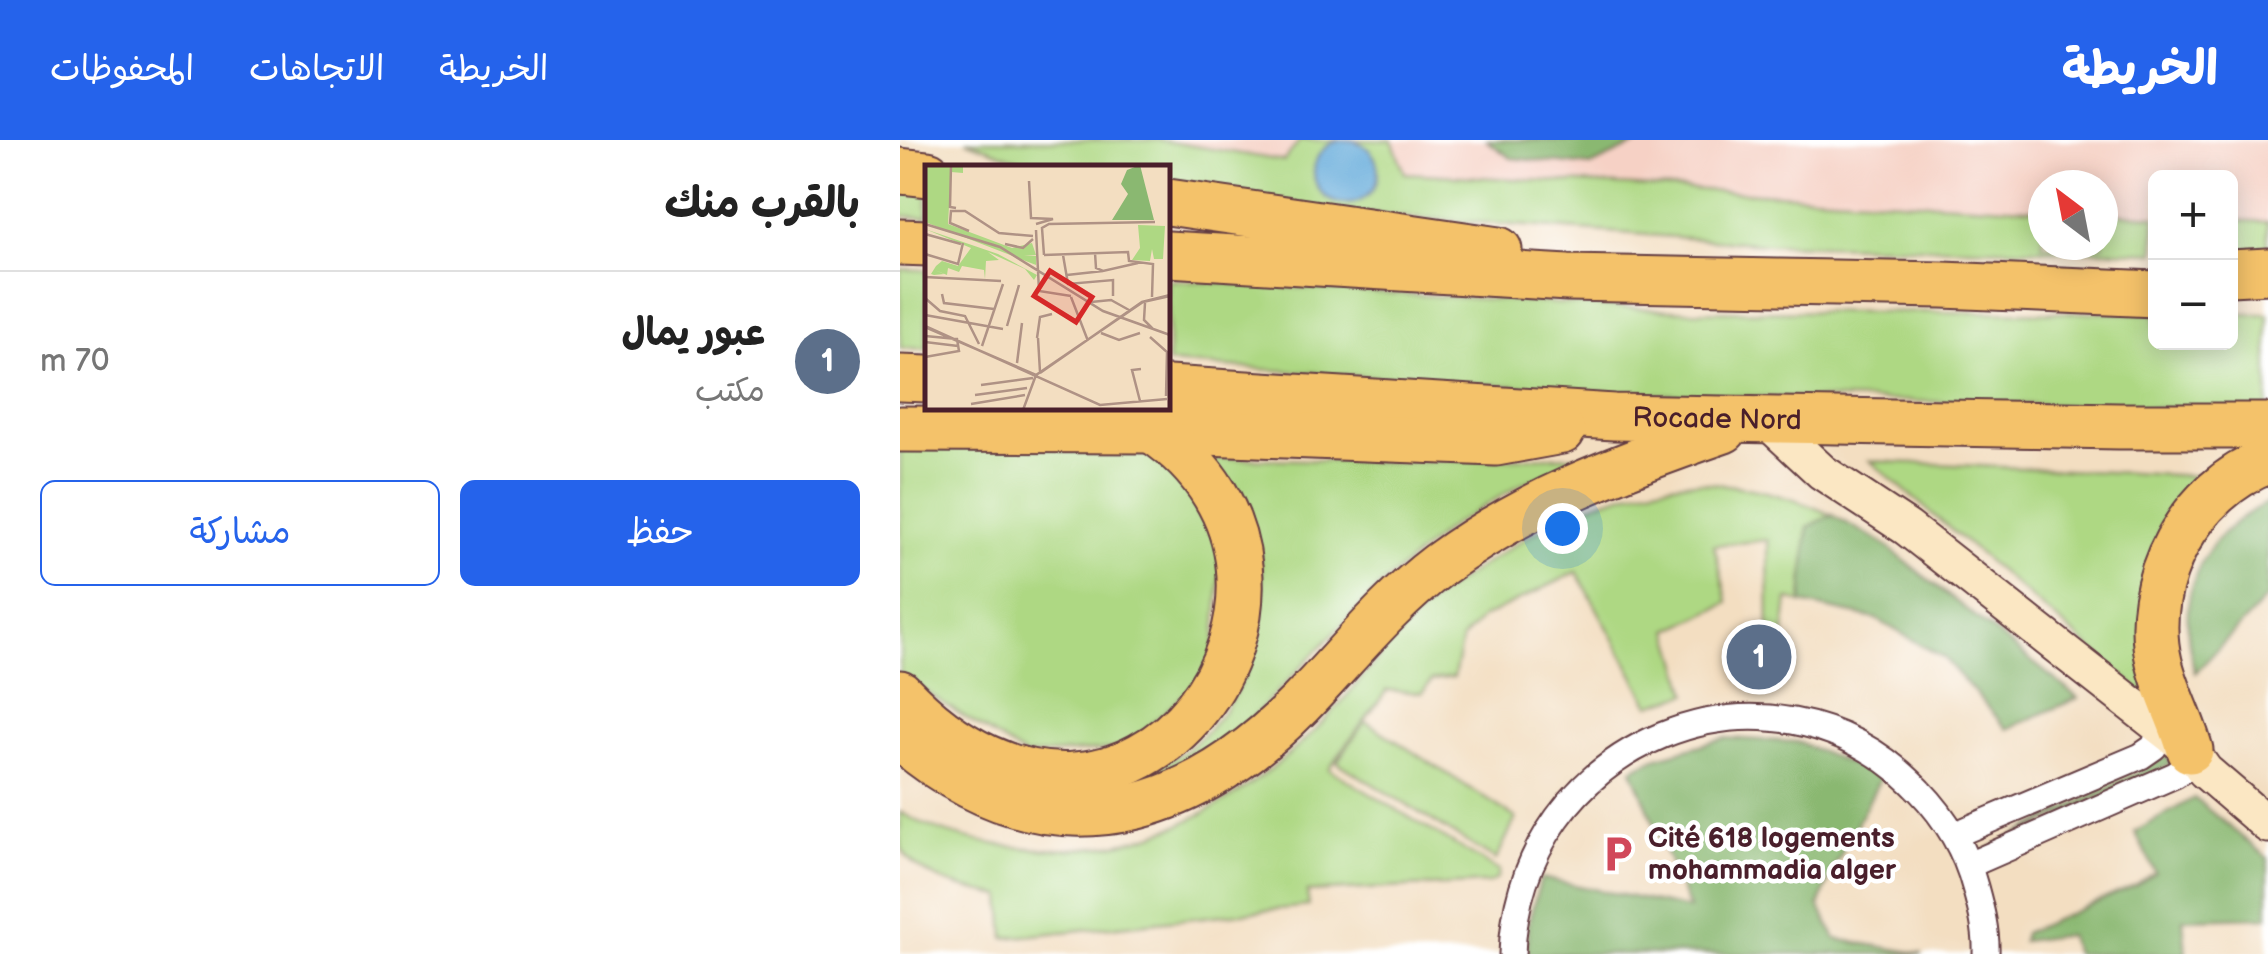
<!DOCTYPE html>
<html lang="ar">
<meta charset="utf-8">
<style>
:root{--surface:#fff;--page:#f2f2f2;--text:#222;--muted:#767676;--line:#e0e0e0;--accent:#2563eb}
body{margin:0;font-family:"Balsamiq Sans","Playpen Sans Arabic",sans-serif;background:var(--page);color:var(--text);direction:rtl}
.controls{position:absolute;right:30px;top:30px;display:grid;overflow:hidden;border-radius:15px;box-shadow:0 5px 25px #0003}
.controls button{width:90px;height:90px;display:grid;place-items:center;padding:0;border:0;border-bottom:2px solid var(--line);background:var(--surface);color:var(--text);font:50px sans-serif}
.compass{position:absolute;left:1128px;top:30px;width:90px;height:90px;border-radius:50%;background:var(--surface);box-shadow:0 5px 25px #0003;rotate:328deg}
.you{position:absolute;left:662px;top:388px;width:35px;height:35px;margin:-25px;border:8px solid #fff;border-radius:50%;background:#1a73e8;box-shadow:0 0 0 15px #1a73e833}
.badge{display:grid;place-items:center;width:65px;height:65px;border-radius:50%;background:var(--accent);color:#fff;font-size:32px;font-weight:700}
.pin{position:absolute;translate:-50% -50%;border:5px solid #fff;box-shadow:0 2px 10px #0006}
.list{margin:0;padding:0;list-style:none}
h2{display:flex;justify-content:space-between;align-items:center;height:130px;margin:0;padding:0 40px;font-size:42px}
h2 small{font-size:32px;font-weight:400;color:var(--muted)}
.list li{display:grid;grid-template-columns:65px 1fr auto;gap:30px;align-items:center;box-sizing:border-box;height:180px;padding:0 40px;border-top:2px solid var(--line)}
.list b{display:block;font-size:38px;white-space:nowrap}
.list p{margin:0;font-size:32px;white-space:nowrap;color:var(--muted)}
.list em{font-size:32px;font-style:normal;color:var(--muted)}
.actions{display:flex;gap:20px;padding:30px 40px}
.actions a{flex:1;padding:22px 0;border:2px solid var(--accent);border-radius:15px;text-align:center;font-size:35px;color:var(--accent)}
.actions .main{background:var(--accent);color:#fff}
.map{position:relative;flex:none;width:1368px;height:814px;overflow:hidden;direction:ltr}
header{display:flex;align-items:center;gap:60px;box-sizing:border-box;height:140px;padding:0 50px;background:var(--accent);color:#fff}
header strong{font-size:48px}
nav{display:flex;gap:55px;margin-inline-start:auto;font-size:35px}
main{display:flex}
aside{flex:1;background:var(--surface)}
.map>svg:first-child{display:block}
</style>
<header>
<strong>الخريطة</strong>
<nav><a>الخريطة</a><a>الاتجاهات</a><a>المحفوظات</a></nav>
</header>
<main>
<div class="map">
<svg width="1368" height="814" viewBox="0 0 1368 814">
<rect width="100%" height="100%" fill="#fff"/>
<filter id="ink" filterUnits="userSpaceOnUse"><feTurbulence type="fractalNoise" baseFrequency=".01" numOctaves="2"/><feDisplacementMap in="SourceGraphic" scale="20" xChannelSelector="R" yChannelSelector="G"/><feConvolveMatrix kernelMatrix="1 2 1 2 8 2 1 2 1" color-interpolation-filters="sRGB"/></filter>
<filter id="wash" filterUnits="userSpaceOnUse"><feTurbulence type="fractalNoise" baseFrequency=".0048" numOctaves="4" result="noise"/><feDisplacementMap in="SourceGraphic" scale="40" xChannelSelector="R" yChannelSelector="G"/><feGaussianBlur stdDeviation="2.25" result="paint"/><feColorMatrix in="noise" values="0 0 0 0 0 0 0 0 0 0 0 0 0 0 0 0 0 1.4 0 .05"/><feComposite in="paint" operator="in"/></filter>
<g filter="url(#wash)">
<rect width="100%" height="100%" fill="#f3dec1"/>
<g fill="#f6d1c5">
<polygon points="260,0 400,0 385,21"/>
<polygon points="492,0 1368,0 1368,82 1331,80 1330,38 1256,38 1255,76 1203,73 1203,45 1143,45 1143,69 505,33"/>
</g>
<g fill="#aed883" stroke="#7c7c57" stroke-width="2.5">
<polygon points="66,0 259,0 384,21 400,0 492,0 505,33 1143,69 1143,105 1203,105 1203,73 1255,76 1255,112 866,104 439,72 268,46 268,28 141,28"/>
<polygon points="0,43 27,47 27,78 0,76"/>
<polygon points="1330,80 1368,82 1368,115 1331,114"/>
<polygon points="0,129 27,130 27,209 0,208"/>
<polygon points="268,140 787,171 1255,173 1256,202 1330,202 1331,174 1368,174 1368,271 716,253 268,223"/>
<polygon points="0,302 248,302 323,393 313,528 225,608 125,616 0,535"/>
<path d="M705,315L623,343L551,386L477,449L335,595L245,647L184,650C211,641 246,635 271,620C348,575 383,464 350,382C340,358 323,339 307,318L509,322Z"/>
<polygon points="970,321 1318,337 1269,394 1257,565"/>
<path d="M786,342C838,343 885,353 932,375L908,387L902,463L888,459L883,503L869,502L868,400L814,405L828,463L769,490L788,554L750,565L677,432L582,478L562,499L554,537L532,540L522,553L487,550L429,629L599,731L597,739L589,743L407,752L409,766L105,798L102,756C70,750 12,739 0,704C0,696 0,681 0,672C33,691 70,701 107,706C223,722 311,683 397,607C446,564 482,507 530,463C549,446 571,433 592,419C654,377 710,351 786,342Z"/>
<polygon points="465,581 616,678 596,720 437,622"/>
</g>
<g fill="#8ab871" stroke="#6a6c4e" stroke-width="2.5">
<polygon points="586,0 746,0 691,26 611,18"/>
<path d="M1368,362V456L1295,533C1274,457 1296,398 1368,362Z"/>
<polygon points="932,375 981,402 1178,558 1107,589 1044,518 976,479 902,463 908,387"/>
<polygon points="825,598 898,602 981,637 931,734 919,766 936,799 1023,814 628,814 627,787 641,738 789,769 732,629 755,618"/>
<polygon points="1268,616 1271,624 1075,716"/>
<polygon points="1294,658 1368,718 1368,777 1283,779 1286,814 1175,814 1168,795 1122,801 1124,793 1237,745 1255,732 1235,692"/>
</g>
<circle fill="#64aada" stroke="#576482" stroke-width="2.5" cx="446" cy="32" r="32"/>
</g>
<g filter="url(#ink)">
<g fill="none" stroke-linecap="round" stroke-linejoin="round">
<g stroke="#633c42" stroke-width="29">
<g id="street">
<polyline points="1054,695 1241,616 1254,607 1262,587"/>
<polyline points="1069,725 1275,635 1284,629 1294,613"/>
<path d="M612,814C618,604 870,496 1019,650C1046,678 1065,709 1075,747C1081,769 1087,791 1086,814"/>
</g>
</g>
<g stroke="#633c42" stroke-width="39">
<polyline id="secondary" points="866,280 922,332 1007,388 1290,610 1305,631 1368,685"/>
</g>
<g stroke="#633c42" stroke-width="49">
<g id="highway">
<polyline points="0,31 28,34"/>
<polyline points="268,62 599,110"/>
<polyline points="0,102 28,103"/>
<polyline points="268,114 668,138 1043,145 1256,154"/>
<polyline points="1330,133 1368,131"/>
<polyline points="0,238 28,239"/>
<path id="s1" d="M268,249L714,277L1219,286H1368"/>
<polyline points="0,289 252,290 596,303 662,291"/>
<path d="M0,553C232,796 475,439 252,290"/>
<path d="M0,597C137,717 279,687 400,564C446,517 486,465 539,425C626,361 723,325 824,290"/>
<path d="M1290,610C1282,580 1266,552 1259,522C1240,442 1290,349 1368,321"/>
</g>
</g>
<use href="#street" stroke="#fff" stroke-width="25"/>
<use href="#secondary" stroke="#fbe7c3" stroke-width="35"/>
<use href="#highway" stroke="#f4c26a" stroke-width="45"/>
</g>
</g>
<defs>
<g id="parking-bare" transform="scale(3)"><path d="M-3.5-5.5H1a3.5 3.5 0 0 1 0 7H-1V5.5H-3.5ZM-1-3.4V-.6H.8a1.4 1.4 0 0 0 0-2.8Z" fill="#d1495b" stroke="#fff" stroke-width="2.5" paint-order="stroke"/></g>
</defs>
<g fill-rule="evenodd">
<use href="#parking-bare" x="718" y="714"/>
</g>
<g text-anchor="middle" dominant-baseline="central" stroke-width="9" stroke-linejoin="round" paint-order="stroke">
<g font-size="28" fill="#4a1f2b" stroke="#fff">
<text stroke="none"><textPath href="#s1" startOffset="550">Rocade Nord</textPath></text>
</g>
<g font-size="28" font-weight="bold" fill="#4a1f2b" stroke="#fff" text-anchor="start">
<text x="748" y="698">Cité 618 logements<tspan x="748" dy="32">mohammadia alger</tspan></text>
</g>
</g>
<g transform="translate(25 25)">
<rect width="245" height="245" fill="#f3dec1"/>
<path d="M0,0H38V8L26,7L23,59L87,83L107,78L111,90H99L111,91V100L0,57ZM213,60L240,61L238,94H229L227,84L225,96L207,95L215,83ZM0,64L73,89L112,110L109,115L100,104L63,87L74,95L61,96L60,114L59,105L37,101L34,107L23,103L22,110L10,105L19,109L9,110L6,109L11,101L17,96L33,101L46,83Z" fill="#aed883"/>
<path d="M215,0L229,55H187L203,29L196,19L202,5Z" fill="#8ab871"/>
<path fill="none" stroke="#af9285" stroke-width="2.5" d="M26,0L25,42L31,43M104,16L106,53L128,54L111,59M0,59L75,82L178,146L245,170M111,65L114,126L146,131M44,66L25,58L26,46H40L74,68L108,71M0,69L36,79M80,79L98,83L108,74M170,88L171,103L178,106L213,98M0,89L33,99L38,78M119,90L203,87L204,96L228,99L227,132M119,90L117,63L124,59L230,57M138,90L143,119L188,115V131M142,110L178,106M0,112L76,116M17,129L19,138L69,144M146,132L163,176M0,133L15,146L40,151L54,179M166,137L186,135L204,145M220,138L219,155L229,165M0,150L78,164M0,161L175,240L242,234M82,161L94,120M0,162L111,210L218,137L245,131M176,168L194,175L215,168M0,171L32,174L34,186L0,192M225,172L242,187L241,231M112,173L115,152L127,149M113,173L115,207M0,177L33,181M57,181L78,119M92,198L97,158M115,208L217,137L245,130M56,220L108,213M50,230L102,223M215,236L207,205L216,204M46,239L100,230M98,245L111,210"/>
<path fill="#d62828" fill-opacity="0.15" stroke="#d62828" stroke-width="5" d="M125,106L167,132L151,157L109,131Z"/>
<rect width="245" height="245" fill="none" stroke="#4a1f2b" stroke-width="5"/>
</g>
</svg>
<div class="controls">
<button>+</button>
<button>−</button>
</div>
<svg class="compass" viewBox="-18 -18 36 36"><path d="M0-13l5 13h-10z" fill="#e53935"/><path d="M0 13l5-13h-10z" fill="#767676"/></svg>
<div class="you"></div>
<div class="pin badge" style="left:859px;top:517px;background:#5c6f8a">1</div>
</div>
<aside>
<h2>بالقرب منك<small></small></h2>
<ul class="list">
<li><span class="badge" style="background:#5c6f8a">1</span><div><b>عبور يمال</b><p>مكتب</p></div><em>70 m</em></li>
</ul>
<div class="actions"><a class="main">حفظ</a><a>مشاركة</a></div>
</aside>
</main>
